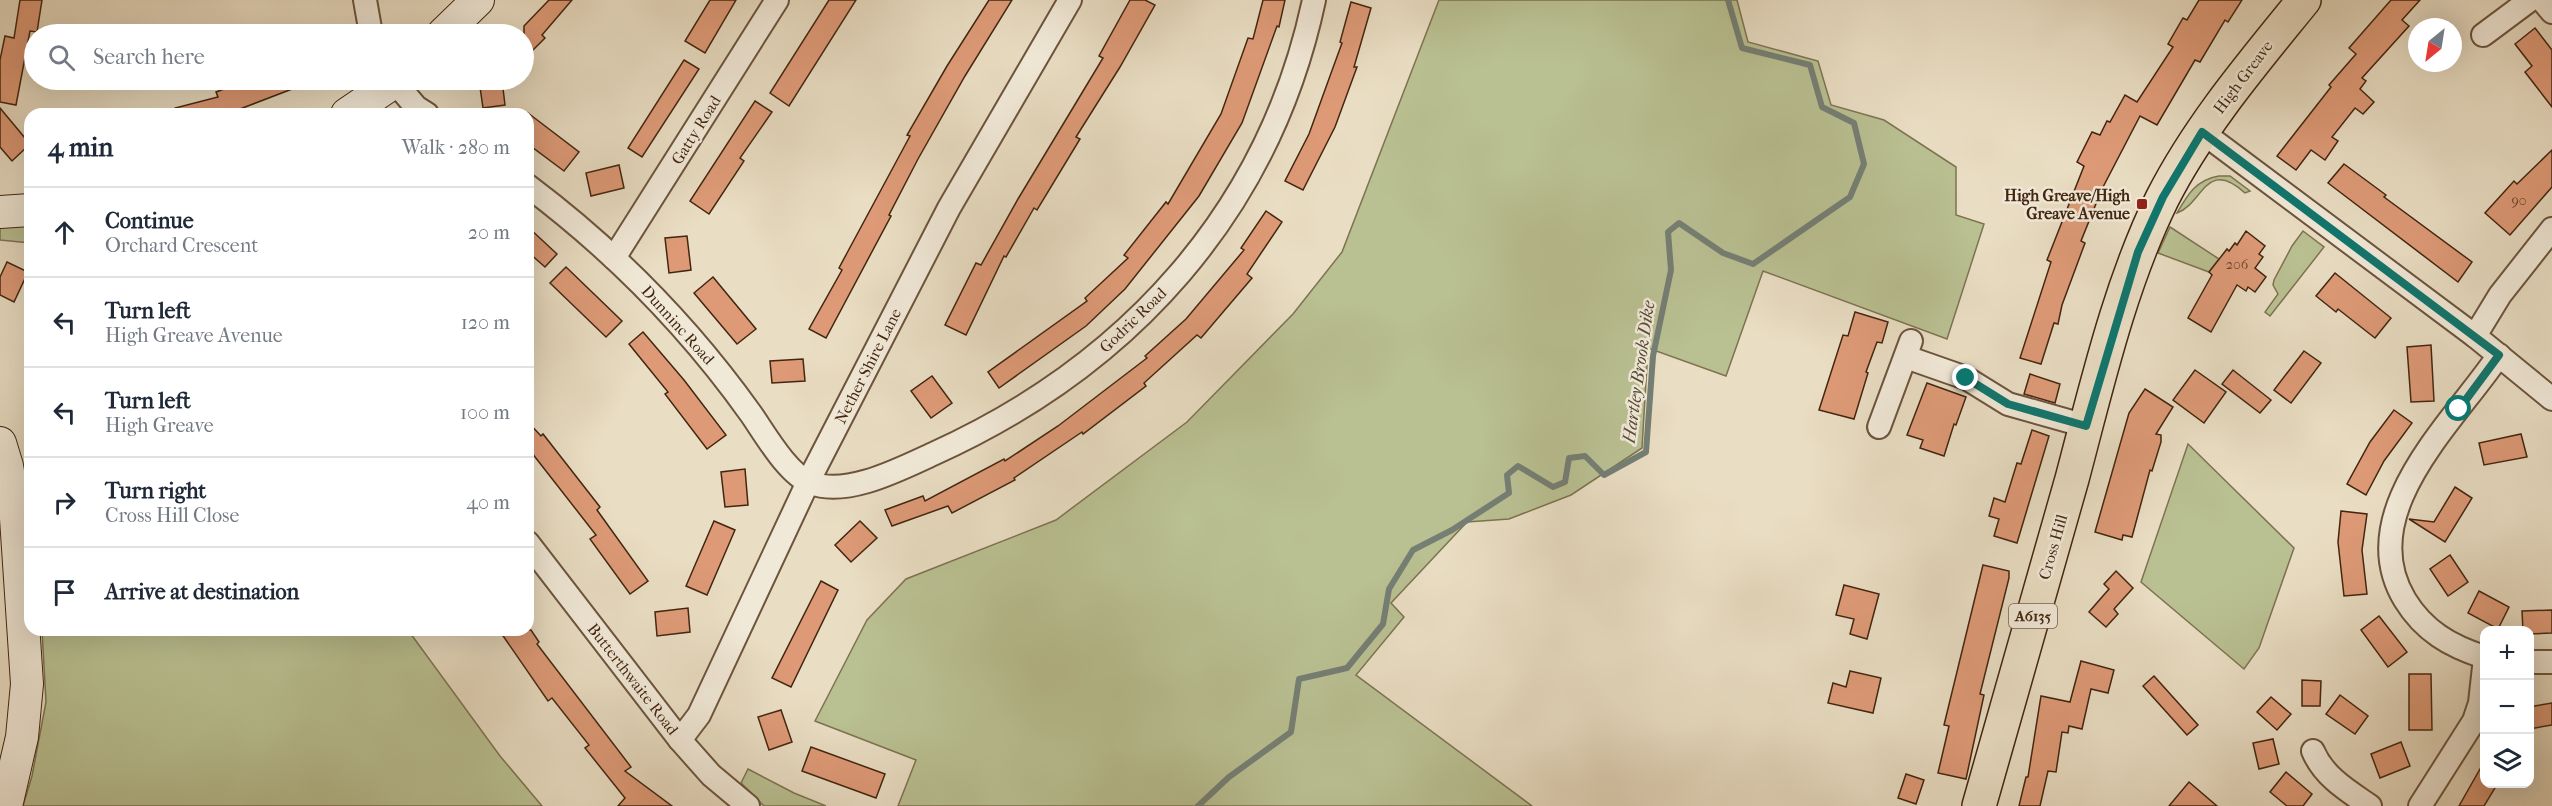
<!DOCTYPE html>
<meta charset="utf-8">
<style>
:root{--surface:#fff;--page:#f2f2f3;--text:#1f2937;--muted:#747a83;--line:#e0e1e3}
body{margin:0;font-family:"IM FELL French Canon",serif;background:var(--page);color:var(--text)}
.controls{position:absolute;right:18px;bottom:18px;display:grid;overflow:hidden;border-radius:12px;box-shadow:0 6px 24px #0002}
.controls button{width:54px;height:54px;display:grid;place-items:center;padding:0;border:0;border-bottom:2px solid var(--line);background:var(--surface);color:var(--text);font:30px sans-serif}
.compass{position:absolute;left:2408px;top:18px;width:54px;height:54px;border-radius:50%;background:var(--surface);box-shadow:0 6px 24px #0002;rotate:210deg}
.stop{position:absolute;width:18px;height:18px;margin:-14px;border:4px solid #0f766e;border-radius:50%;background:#fff}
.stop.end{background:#0f766e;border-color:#fff;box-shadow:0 2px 6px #0008}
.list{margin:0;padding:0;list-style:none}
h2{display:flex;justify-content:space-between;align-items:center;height:78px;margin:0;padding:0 24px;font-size:26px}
h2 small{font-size:20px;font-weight:400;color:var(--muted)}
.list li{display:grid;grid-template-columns:39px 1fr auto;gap:18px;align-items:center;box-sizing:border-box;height:90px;padding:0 24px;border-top:2px solid var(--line)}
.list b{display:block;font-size:22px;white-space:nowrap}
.list p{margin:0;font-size:20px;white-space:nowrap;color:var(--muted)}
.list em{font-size:20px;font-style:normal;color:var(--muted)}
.icon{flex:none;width:33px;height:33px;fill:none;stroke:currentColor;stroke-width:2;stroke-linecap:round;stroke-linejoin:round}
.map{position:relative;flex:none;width:2552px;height:806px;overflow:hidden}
.search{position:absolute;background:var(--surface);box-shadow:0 6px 24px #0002;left:24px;top:24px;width:510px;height:66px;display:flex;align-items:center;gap:15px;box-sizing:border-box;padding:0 21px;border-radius:33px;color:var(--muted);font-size:22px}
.panel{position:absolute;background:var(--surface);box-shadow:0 6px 24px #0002;left:24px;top:108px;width:510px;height:528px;border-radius:18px}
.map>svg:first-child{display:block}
</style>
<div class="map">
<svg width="2552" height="806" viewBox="0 0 2552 806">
<rect width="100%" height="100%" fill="#e9ddc3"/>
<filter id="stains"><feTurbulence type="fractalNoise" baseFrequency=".00333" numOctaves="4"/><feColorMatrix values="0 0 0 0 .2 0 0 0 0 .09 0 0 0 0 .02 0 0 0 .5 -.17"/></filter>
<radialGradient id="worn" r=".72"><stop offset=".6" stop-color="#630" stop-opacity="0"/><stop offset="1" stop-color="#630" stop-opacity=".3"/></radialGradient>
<g fill="#b9c092" stroke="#7e7351" stroke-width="1.5">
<polygon points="1439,0 1737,0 1748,42 1818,61 1831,105 1884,120 1956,167 1956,215 1984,224 1947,339 1763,271 1726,376 1648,348 1642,448 1571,495 1509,519 1467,522 1391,603 1404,617 1356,675 1532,806 898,806 916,760 815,721 867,620 906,579 1056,520 1187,422 1293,314 1342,252"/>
<path d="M2219,176H2230L2250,191L2245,193C2206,157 2203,204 2177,213C2188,194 2196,180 2219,176Z"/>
<polygon points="30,220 30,243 0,240 0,223"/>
<polygon points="2170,227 2219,259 2209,272 2158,253"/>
<polygon points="2303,231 2324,247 2270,316 2265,312 2278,294 2273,285 2274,280 2292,246"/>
<polygon points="2188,444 2294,548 2259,648 2244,669 2141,582"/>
<polygon points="42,630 408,630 500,756 542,806 23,806 32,776 46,702"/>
<polygon points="748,769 794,793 826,806 764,806 741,783"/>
</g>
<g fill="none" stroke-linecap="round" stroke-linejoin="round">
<polyline stroke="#757f74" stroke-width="6" points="1198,806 1229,777 1291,732 1299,679 1347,668 1383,624 1389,589 1413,550 1452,530 1509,493 1507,475 1518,466 1553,487 1565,482 1569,458 1585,456 1604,475 1646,452 1653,356 1671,270 1668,232 1679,223 1723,253 1753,264 1850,197 1864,164 1854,123 1822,107 1810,65 1742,48 1728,0"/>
</g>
<g fill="#de9a77" stroke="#422610" stroke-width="1.5">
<polygon points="20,0 42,0 37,32 30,31 16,105 0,102 0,60 5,36 14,38"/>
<polygon points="549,0 572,0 542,35 545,38 524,59 524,26"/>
<polygon points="710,0 736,0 705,53 685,41"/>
<polygon points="829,0 856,0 789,106 770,93"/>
<polygon points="989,0 1012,0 965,76 918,159 889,215 891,216 826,338 809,329 842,270 839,268 847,253 910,136 907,135 947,66"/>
<polygon points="1130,0 1145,0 1155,5 1120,67 1076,137 1080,139 1037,210 1034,208 1006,257 1004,256 966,335 945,325 976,263 981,265 1018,199 1103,58 1099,56"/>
<polygon points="1263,0 1285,0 1279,27 1277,26 1242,123 1199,196 1125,289 1086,326 999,388 988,372 1087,301 1085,298 1128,258 1124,255 1166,202 1168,204 1221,114 1248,38 1253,39"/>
<polygon points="2199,0 2242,0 2228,22 2225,20 2200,62 2195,60 2157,125 2140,116 2102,189 2081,241 2085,243 2062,305 2058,324 2054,323 2041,364 2020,358 2051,262 2047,260 2084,166 2077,162 2092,132 2100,135 2107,121 2110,122 2125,95 2137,102 2173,47 2168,44 2183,18 2187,20"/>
<polygon points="2391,0 2420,0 2402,20 2409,26 2362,78 2366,81 2360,89 2374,102 2363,114 2355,108 2332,137 2338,141 2325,160 2311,150 2296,170 2277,156 2331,87 2329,85 2356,54 2349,48"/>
<polygon points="1351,2 1371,8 1354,67 1357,67 1335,127 1303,190 1285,181 1309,134 1330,76 1342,43 1340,42"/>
<polygon points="2535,28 2552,50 2552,107 2525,72 2532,66 2515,44"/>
<polygon points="684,60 699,69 642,157 628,148"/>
<polygon points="248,80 313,81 227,114 175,114 175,108 218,97 216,92"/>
<polygon points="479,80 502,80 505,105 483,108"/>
<polygon points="755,101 772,112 740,158 744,161 709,214 690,201"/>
<polygon points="0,108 30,144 12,161 0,147"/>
<polygon points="528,113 579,152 564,171 528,144"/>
<polygon points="2552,150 2552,187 2510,235 2485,213 2514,181 2517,184"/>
<polygon points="2344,164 2386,195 2384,197 2472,262 2458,282 2328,183"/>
<polygon points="619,165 624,188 591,196 586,173"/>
<polygon points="1266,211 1282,222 1247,274 1252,278 1201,338 1197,335 1144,383 1146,386 1083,434 1082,432 1014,478 1015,480 952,513 948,506 892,526 885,510 923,496 925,501 1004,459 1005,461 1058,426 1147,358 1145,356 1186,319 1244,250 1241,248"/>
<polygon points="528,227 557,254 545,267 528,252"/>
<polygon points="2246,231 2265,246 2259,254 2263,257 2255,268 2266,277 2255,292 2248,287 2246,291 2237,285 2211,332 2188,318 2212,275 2209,272 2227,249 2229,251 2235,243 2237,245"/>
<polygon points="687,236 691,270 669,273 665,238"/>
<polygon points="7,262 28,272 14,302 0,295 0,277"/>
<polygon points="566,267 622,321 606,337 550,283"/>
<polygon points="2335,273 2391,318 2375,338 2338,309 2336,312 2316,296"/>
<polygon points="713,277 756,329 737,344 694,293"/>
<polygon points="1855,312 1888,322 1882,343 1877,342 1866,372 1868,373 1854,419 1819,410 1843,335 1848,336"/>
<polygon points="643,332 684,380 726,435 707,449 665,394 668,392 629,344"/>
<polygon points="2431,345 2434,401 2411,402 2407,347"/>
<polygon points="2304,351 2321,363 2291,403 2274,390"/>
<polygon points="803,359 805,381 772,383 770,361"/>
<polygon points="2195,370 2226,392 2204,423 2173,400"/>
<polygon points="2233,370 2271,400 2260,413 2222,384"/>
<polygon points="2030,374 2060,384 2055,403 2024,394"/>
<polygon points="932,376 952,403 931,418 911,391"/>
<polygon points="1927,383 1966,397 1956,425 1954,424 1944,456 1920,448 1923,440 1907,435"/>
<polygon points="2145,389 2173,407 2156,434 2161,435 2161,442 2152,471 2150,470 2132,537 2123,535 2122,540 2095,532 2129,413"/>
<polygon points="2394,410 2412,423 2384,461 2366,495 2347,484 2370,442"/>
<polygon points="528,422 541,436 543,434 600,507 597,510 648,581 630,594 590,539 596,535 528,448"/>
<polygon points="2032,430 2049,436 2017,543 1994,536 1999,519 1989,516 1994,498 2005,502 2017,463 2021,464"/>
<polygon points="2521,434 2527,457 2484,465 2479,443"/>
<polygon points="745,469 748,505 725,507 721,472"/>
<polygon points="2455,487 2472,498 2445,542 2409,519 2434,522"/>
<polygon points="2341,511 2367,514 2362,550 2367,594 2344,596 2338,542"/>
<polygon points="714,521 735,530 707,595 686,586"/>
<polygon points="860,521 877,538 851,562 835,545"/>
<polygon points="2450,555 2468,582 2448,596 2430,569"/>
<polygon points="1983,565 2009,571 2009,578 1980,694 1984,695 1966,779 1938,773 1949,726 1944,725"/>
<polygon points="2116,571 2133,588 2114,609 2118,614 2106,627 2089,612 2109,589 2104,584"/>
<polygon points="821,581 838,590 791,687 772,678"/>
<polygon points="1844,585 1879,594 1867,639 1850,634 1854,619 1836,615"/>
<polygon points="2479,591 2509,607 2498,629 2468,613"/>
<polygon points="688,608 690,632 657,636 655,612"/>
<polygon points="2552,610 2552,633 2529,634 2529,630 2523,630 2522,611"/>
<polygon points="2379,616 2407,652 2388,667 2361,630"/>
<polygon points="499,630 531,630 539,642 537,644 631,767 625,771 672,806 618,806 625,798 585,748 589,745 552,698 548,701"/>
<polygon points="2081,661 2114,670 2108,693 2091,689 2082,729 2069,726 2068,733 2062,732 2056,772 2048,771 2040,806 2019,806 2026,777 2028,777 2041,696 2070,702"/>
<polygon points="1850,671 1881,678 1873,713 1828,703 1833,683 1846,687"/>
<polygon points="2409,674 2431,674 2432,730 2409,730"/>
<polygon points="2154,676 2198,725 2187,735 2143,686"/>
<polygon points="2302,680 2321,681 2320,706 2302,706"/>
<polygon points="2340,695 2368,716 2355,734 2326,714"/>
<polygon points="2271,697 2291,714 2277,730 2257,712"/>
<polygon points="2552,703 2552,725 2529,729 2529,707"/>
<polygon points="781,710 792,742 769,750 758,717"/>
<polygon points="2273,739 2279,764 2259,769 2253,743"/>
<polygon points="2401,742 2410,766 2380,778 2371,754"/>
<polygon points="811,747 885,774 876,798 802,771"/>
<polygon points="2484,762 2484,783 2498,783 2484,806 2459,806"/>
<polygon points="2286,772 2312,794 2303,806 2287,806 2270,792"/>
<polygon points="1906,774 1924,780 1916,804 1898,798"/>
<polygon points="2189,782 2217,806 2169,806"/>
</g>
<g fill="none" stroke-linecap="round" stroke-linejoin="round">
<g stroke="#6c543d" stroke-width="26">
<g id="street">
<polyline points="365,0 371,34"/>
<polyline points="2542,0 2552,12"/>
<polyline points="2483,35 2530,0"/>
<polyline points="393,80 416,107 427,114"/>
<polyline points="2202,132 2475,336 2552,399"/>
<path d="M528,186C613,250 689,327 751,414C765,434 788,475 811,483C847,497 900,469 933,454C1128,366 1269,212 1314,0"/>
<polyline points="614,258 777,0"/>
<polyline points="2475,336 2500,295 2552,229"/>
<polyline points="1906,357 1966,378 2008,404 2086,426"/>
<polyline points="1879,427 1911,341"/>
<polyline points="528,543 680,740 711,775 748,806"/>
<path d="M2484,657C2450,646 2424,631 2405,600C2352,513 2454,422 2499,355"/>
<polyline points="2530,662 2552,662"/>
<polyline points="680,740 699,715 808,482 949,208 1070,0"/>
<path d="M2313,751C2324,777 2348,791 2370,806"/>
<polyline points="2420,806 2474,721 2480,703 2484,667"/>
</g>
</g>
<g stroke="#422610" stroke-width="34">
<g id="secondary">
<polyline points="443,34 478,0"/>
<polyline points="347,114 397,80"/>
<polyline points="0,212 30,210"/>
<polyline points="0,443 7,466 16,518 27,684 22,737 6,806"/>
</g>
</g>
<g stroke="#422610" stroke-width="36">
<path id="primary" d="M1979,806C2011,697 2042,588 2072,479C2097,385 2119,287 2162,199C2199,126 2253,63 2304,0"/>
</g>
<use href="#street" stroke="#f1e9d8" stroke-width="22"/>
<use href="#secondary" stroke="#f1e9d8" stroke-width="32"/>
<use href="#primary" stroke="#e9ddc3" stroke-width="33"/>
</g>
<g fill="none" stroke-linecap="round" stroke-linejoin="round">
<polyline stroke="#0f766e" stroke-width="8" points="1966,378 2008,404 2086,426 2138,252 2163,197 2202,132 2499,355 2459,409"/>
</g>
<rect fill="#8f2418" stroke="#f1e9d8" stroke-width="2" x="2136" y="198" width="12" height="12" rx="3"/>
<g text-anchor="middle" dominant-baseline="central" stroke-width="5" stroke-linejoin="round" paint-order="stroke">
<g font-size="14" fill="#69432a">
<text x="2519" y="200">90</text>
<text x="2237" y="264">206</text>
</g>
<rect fill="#f1e9d8" stroke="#76604c" stroke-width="1.5" x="2009" y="604" width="48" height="24" rx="4.5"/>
<g font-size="15" font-weight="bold" fill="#422610">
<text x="2033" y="616">A6135</text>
</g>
<g font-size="16" fill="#422610" stroke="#f1e9d8">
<text transform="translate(2243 77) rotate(-53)">High Greave</text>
<text transform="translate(696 130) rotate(-58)">Gatty Road</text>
<text transform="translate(1133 320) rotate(-44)">Godric Road</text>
<text transform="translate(678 325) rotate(48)">Dunninc Road</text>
<text transform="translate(868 366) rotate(-63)">Nether Shire Lane</text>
<text transform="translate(2053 547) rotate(-74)">Cross Hill</text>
<text transform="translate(633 679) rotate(52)">Butterthwaite Road</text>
</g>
<g font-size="16" font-weight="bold" fill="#422610" stroke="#f1e9d8" text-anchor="end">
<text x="2130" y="195">High Greave/High<tspan x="2130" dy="18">Greave Avenue</tspan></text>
</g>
<g font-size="18" font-style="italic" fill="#574b3a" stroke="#f1e9d8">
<text transform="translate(1639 372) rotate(-82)">Hartley Brook Dike</text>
</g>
</g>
<rect width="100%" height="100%" filter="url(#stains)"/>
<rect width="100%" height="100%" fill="url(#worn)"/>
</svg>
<div class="controls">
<button>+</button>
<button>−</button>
<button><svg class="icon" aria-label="layers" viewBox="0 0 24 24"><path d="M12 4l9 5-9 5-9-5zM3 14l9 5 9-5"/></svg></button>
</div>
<svg class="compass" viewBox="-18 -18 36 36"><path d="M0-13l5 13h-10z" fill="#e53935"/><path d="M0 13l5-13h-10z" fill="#747a83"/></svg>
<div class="stop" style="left:2459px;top:409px"></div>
<div class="stop end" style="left:1966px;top:378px"></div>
<div class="search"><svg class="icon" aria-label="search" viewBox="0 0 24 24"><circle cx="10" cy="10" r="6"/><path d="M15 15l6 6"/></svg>Search here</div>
<section class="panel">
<h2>4 min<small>Walk · 280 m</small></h2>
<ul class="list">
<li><svg class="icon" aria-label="ahead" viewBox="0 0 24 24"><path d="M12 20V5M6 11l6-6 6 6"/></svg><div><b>Continue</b><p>Orchard Crescent</p></div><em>20 m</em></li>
<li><svg class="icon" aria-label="left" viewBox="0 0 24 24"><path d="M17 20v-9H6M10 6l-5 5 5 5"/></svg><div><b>Turn left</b><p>High Greave Avenue</p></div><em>120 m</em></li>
<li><svg class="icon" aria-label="left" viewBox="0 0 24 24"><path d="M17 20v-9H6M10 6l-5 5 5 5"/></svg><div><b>Turn left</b><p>High Greave</p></div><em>100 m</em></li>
<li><svg class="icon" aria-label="right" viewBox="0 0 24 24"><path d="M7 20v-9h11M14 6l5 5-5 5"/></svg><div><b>Turn right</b><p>Cross Hill Close</p></div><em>40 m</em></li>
<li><svg class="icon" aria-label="arrive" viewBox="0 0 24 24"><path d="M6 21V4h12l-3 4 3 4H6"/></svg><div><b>Arrive at destination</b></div></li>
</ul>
</section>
</div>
